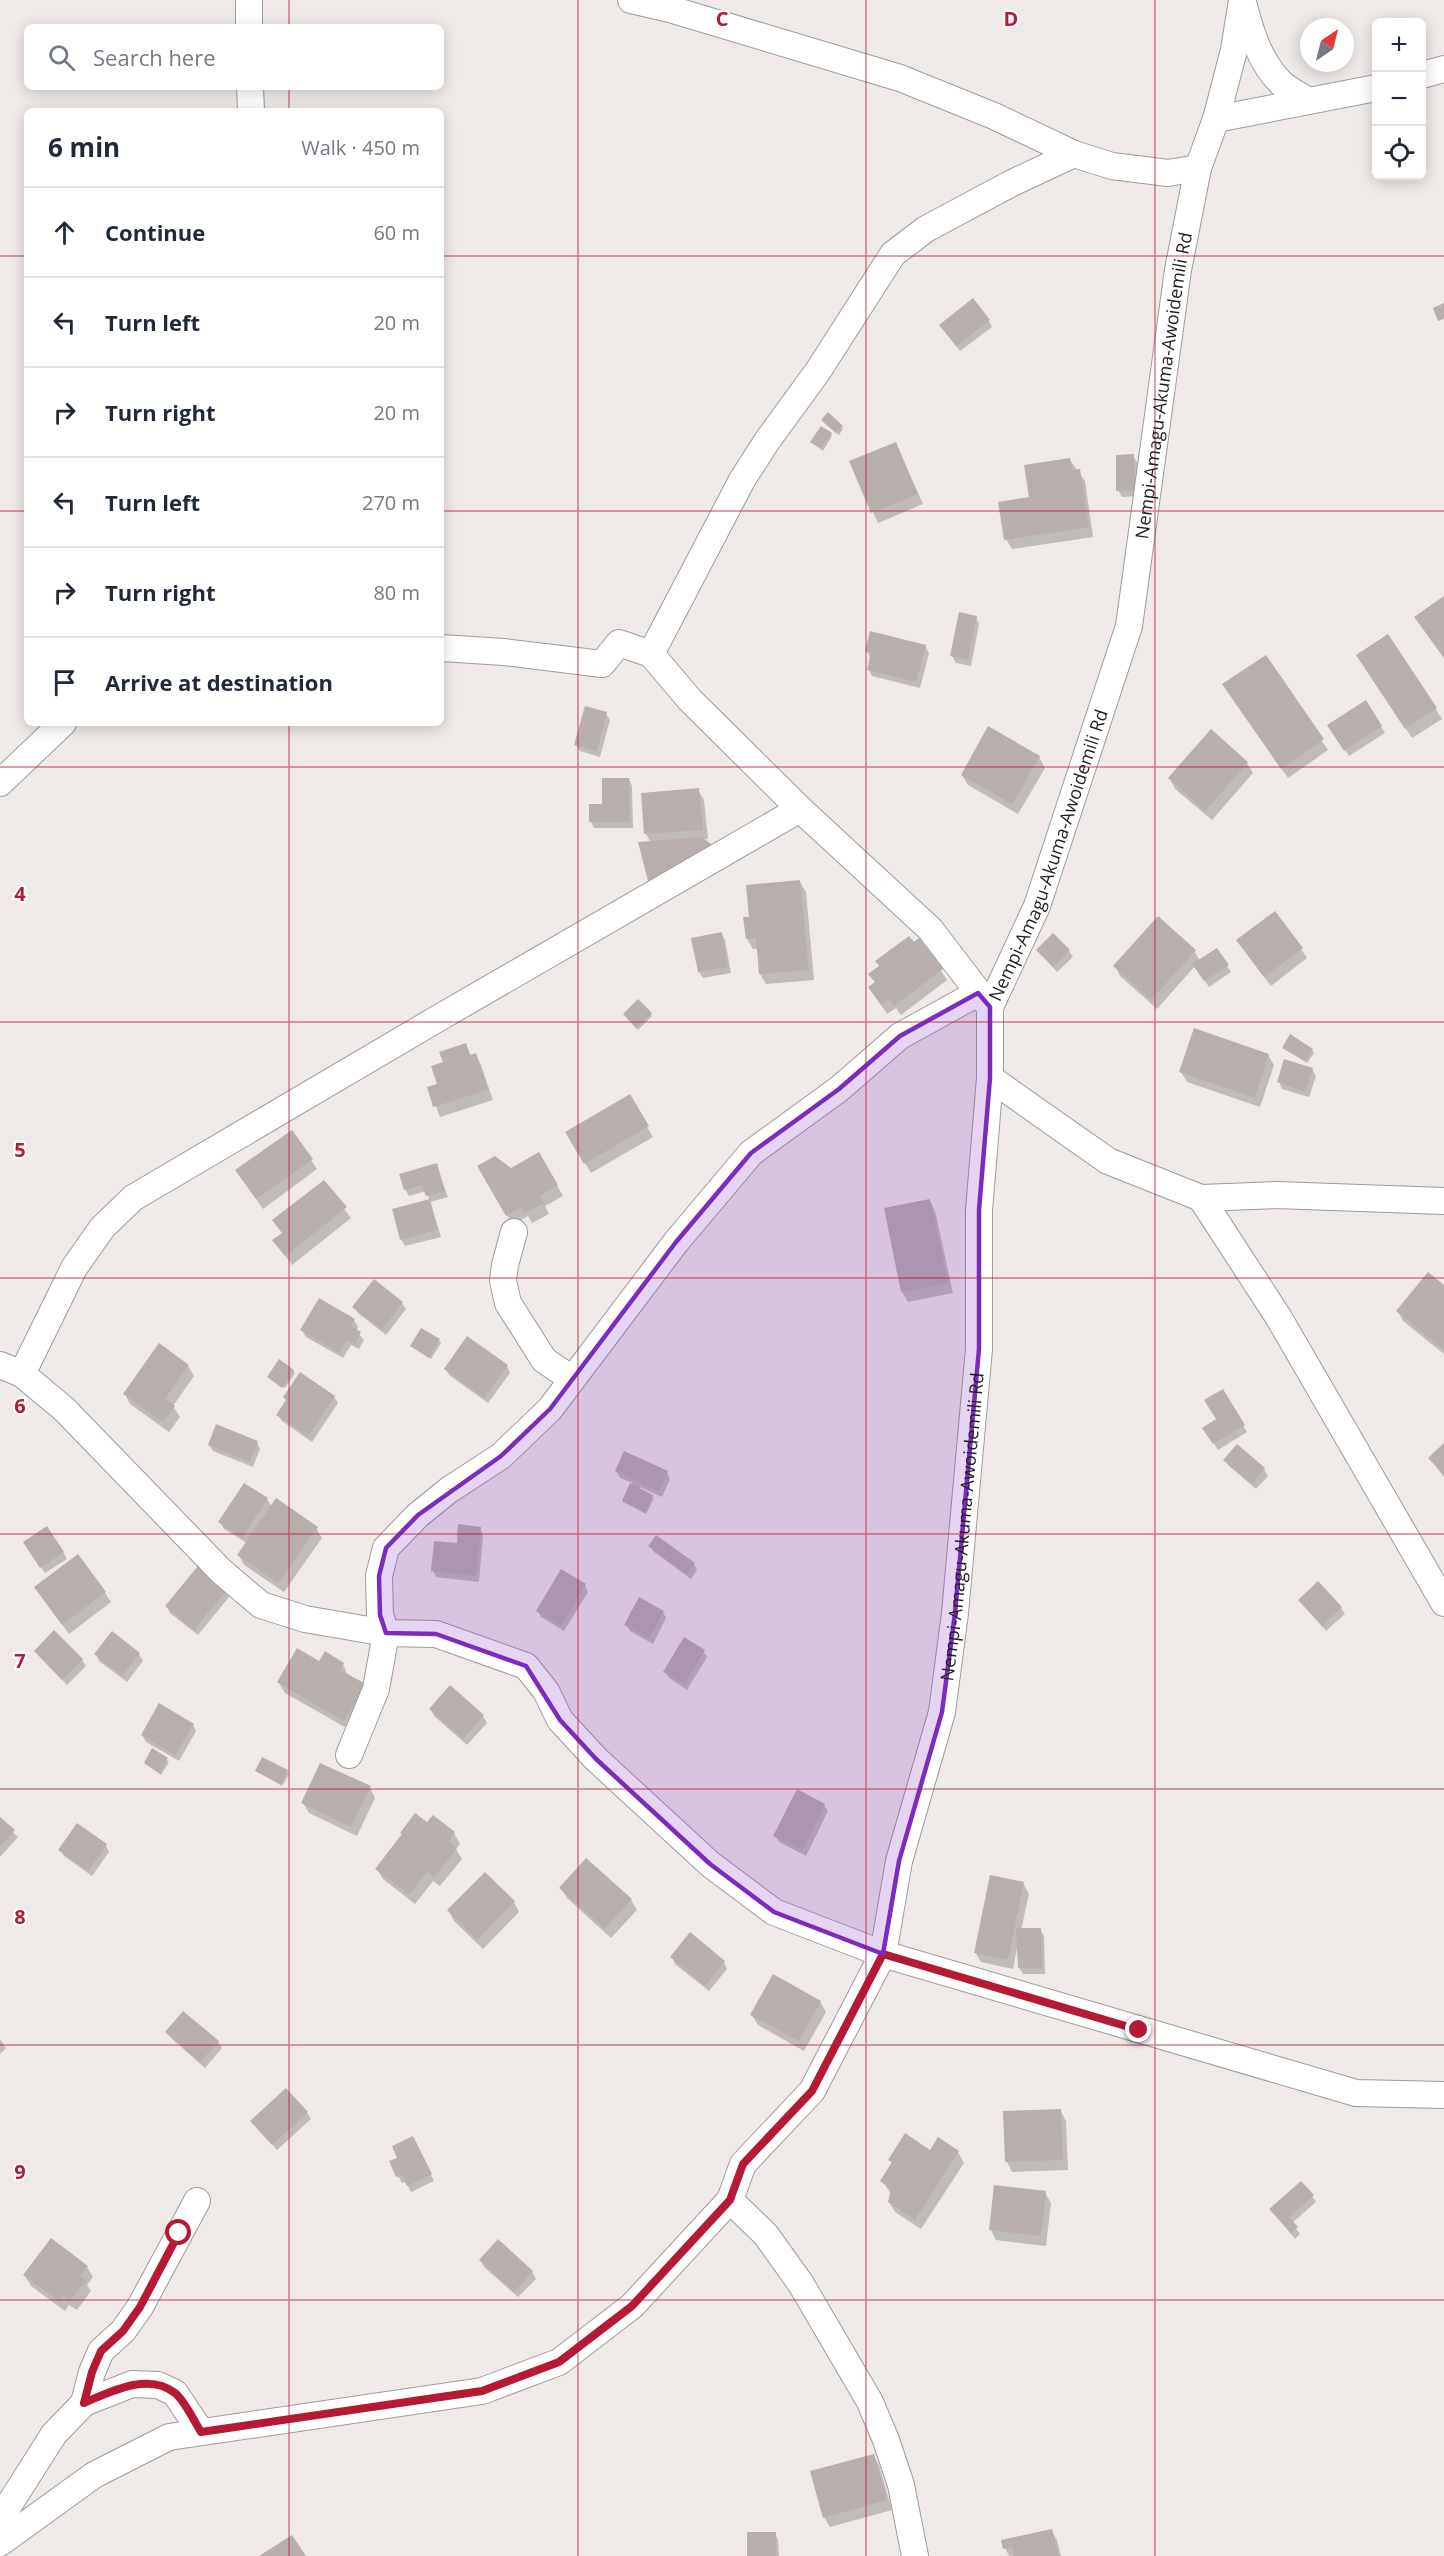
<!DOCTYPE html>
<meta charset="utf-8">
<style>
:root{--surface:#fff;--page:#f6f6f7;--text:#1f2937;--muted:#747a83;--line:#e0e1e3}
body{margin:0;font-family:"Open Sans",sans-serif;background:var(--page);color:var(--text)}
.controls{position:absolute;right:18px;top:18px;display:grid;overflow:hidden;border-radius:9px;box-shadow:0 3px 15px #0003}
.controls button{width:54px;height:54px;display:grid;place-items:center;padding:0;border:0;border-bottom:2px solid var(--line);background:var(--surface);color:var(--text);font:30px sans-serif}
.compass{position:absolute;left:1300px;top:18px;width:54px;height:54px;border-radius:50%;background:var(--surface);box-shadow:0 3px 15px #0003;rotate:35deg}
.stop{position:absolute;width:18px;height:18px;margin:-14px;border:4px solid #b51934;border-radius:50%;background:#fff}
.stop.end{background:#b51934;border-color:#fff;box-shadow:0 2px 6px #0008}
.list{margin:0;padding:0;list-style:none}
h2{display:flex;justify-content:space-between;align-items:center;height:78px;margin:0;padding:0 24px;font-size:26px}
h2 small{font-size:20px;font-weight:400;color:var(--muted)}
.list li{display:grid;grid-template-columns:39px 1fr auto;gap:18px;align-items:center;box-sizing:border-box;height:90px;padding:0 24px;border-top:2px solid var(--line)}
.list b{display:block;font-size:22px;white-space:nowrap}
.list em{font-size:20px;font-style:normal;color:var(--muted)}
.icon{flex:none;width:33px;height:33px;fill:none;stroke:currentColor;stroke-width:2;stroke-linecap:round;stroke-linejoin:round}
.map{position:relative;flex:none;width:1444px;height:2556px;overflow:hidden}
.search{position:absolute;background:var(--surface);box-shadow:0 3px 15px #0003;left:24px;top:24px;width:420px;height:66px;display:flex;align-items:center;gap:15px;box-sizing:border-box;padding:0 21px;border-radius:9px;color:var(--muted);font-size:22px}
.panel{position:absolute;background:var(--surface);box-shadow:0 3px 15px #0003;left:24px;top:108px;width:420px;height:618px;border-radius:9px}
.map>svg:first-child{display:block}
</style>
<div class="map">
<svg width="1444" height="2556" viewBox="0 0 1444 2556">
<rect width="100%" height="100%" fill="#efeae7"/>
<g fill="#0003">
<polygon points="989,321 992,327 960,351 945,331"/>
<polygon points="824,423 842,427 843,429 839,435"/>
<polygon points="831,434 832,436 823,451 812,442"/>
<polygon points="895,443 923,504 878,523 851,462"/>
<polygon points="1133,456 1137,462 1138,496 1122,497 1118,490"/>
<polygon points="1070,460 1085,481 1093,537 1012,549 1006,539 1031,499"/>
<polygon points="976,617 979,624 971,666 956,663 952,656"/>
<polygon points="1387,636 1442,719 1412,738 1364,665"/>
<polygon points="925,646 929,653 920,688 872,676 869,670 870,658 867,651"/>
<polygon points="1265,657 1328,750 1288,778 1230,694"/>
<polygon points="1365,702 1385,733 1349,756 1329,725"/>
<polygon points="606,714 610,720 600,757 580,751 576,745"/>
<polygon points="1039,757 1045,768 1018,814 968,785 962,775"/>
<polygon points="1247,763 1253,773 1212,820 1175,789 1170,779"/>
<polygon points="629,779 632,786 633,828 594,828 591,822 590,806 604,806"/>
<polygon points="698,790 704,800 708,839 702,840 653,887 640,843 651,843 646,834"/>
<polygon points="800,882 806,892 814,980 766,984 760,974 758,949 753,949 747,939 745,919 751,918"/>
<polygon points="721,934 725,940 731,973 703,978 699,972 693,939"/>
<polygon points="919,940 947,980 901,1015 896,1008 887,1014 870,988 876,983 870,974"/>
<polygon points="1301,949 1307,958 1271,986 1244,950"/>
<polygon points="1038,950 1069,951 1073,957 1057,972"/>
<polygon points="1194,951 1200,961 1227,966 1231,972 1209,987 1195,966 1157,1009 1120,976 1115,966"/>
<polygon points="651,1014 652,1016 638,1030 626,1017"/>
<polygon points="465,1045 471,1056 476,1055 481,1065 493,1100 440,1117 429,1088 439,1085 445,1063"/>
<polygon points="1284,1048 1312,1050 1314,1053 1307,1063"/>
<polygon points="1268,1055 1274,1065 1260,1107 1187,1082 1181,1072"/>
<polygon points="1312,1069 1316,1076 1309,1097 1282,1089 1279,1082"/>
<polygon points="629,1096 653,1137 591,1173 567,1132"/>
<polygon points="539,1154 563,1196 545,1206 549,1214 532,1223 528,1216 513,1225 479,1167 511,1170"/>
<polygon points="311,1160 317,1169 263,1209 237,1171"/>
<polygon points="436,1165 448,1197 430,1202 441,1237 405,1246 401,1239 430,1201 426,1191 409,1196 405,1189"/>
<polygon points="324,1182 351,1218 292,1265 274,1241 283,1234 274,1221"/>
<polygon points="930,1201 935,1211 953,1293 908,1302 902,1292"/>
<polygon points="1444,1287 1444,1354 1403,1321 1398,1311"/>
<polygon points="402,1303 406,1309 386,1335 358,1313 354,1307"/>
<polygon points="354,1320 358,1327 356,1331 364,1340 359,1349 351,1345 343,1358 306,1337 302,1330"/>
<polygon points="439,1340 441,1343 431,1359 412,1346"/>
<polygon points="188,1366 194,1376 173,1406 180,1417 169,1432 130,1404 125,1394"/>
<polygon points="507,1366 510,1373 488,1403 449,1375 446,1369"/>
<polygon points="293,1371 295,1373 285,1388 269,1377"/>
<polygon points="1222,1391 1247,1432 1218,1450 1204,1428 1218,1420"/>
<polygon points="334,1397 338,1403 312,1442 282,1421 278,1415"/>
<polygon points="257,1442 260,1449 253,1467 213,1451 209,1445"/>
<polygon points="1444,1445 1444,1477 1430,1459"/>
<polygon points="1237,1446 1264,1469 1268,1476 1256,1489 1229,1466 1225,1460"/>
<polygon points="616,1471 667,1472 670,1479 662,1497 640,1487 639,1489 654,1498 646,1514 625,1503 623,1501 632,1483 620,1478"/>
<polygon points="267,1499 272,1507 316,1528 322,1538 284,1592 244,1565 239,1555 247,1543 224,1529 220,1522"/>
<polygon points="480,1528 483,1535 479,1582 436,1577 433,1571 458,1545"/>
<polygon points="650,1546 694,1564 697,1570 691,1579 654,1552"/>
<polygon points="28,1549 63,1552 67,1559 45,1573"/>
<polygon points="585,1585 588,1592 564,1631 541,1617 538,1611"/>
<polygon points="36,1588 105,1593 111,1602 69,1634"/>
<polygon points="226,1590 229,1597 198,1635 170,1613 167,1606"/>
<polygon points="1300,1600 1341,1608 1345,1614 1326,1631"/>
<polygon points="663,1612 666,1618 653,1644 630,1631 626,1625"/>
<polygon points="112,1633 139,1654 143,1661 127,1682 99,1661 96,1654"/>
<polygon points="35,1651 82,1660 86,1666 67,1685"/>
<polygon points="703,1651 707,1657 687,1690 669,1678 665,1672"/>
<polygon points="320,1663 343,1664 348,1676 370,1695 350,1730 285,1693 279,1683"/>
<polygon points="450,1687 483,1716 487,1723 467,1745 434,1716 431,1709"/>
<polygon points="193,1725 196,1731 179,1761 146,1742 142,1735"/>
<polygon points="153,1750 169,1762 161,1775 145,1763"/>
<polygon points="256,1771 287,1771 289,1774 282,1786"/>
<polygon points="370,1788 375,1798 357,1836 309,1813 303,1803"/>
<polygon points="824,1805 828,1811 806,1856 779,1842 775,1836"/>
<polygon points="433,1817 454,1833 460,1844 456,1849 462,1859 440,1886 433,1881 415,1904 383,1879 377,1869"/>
<polygon points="0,1819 18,1837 0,1857"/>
<polygon points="106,1845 109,1852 92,1876 64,1856 60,1850"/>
<polygon points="1023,1883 1029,1894 1021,1930 1040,1929 1044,1936 1045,1974 1023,1974 1019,1968 1017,1948 1013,1969 981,1962 975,1952"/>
<polygon points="561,1888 631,1900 637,1910 611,1938 567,1898"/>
<polygon points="514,1902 519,1912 483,1949 454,1921 449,1911"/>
<polygon points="672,1957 724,1962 727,1969 709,1991 675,1964"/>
<polygon points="820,2002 826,2012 804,2051 758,2025 752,2015"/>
<polygon points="167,2032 218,2042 222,2048 205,2068 171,2038"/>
<polygon points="0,2039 6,2048 0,2054"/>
<polygon points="1060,2110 1066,2121 1068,2170 1012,2172 1007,2162"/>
<polygon points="307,2113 311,2119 277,2150 252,2121"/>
<polygon points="938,2139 958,2152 964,2163 921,2229 895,2212 889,2202 891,2194 882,2181 892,2165 890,2160 930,2152"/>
<polygon points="416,2144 434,2181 411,2192 406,2182 402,2183 398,2176 399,2158"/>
<polygon points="1045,2193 1051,2203 1046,2246 996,2240 991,2230"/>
<polygon points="1312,2196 1316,2202 1292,2223 1300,2234 1295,2239 1271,2210"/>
<polygon points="481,2260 532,2272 536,2279 518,2297 484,2267"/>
<polygon points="87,2267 93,2277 87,2285 91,2291 77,2310 69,2305 65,2311 31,2286 25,2276"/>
<polygon points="873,2455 879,2465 892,2510 830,2527 824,2517"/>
<polygon points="1051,2530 1057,2540 1061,2556 1009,2556 1005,2548"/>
<polygon points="775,2533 778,2540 779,2556 749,2556"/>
</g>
<g fill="#b8afad">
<polygon points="973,298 990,320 956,346 939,325"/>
<polygon points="1444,303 1444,319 1438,321 1433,308"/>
<polygon points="828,412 843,426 836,433 821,420"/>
<polygon points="821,426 832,433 821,449 810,442"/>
<polygon points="896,442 918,494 871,513 849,461"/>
<polygon points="1134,454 1135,490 1116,491 1116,455"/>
<polygon points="1070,458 1072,470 1080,469 1089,527 1004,540 998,502 1029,497 1024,465"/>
<polygon points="1444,596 1444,658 1414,617"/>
<polygon points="959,612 977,616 968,660 950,656"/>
<polygon points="870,631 926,645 916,682 867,670 871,653 865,651"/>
<polygon points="1388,634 1437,708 1405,729 1356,655"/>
<polygon points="1266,655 1324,739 1281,769 1222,684"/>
<polygon points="1366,700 1382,726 1344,751 1327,725"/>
<polygon points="585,706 607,712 597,751 574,745"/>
<polygon points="988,726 1040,756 1012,804 961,775"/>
<polygon points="1211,729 1248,762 1205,811 1168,778"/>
<polygon points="602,778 629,778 630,822 589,822 589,804 602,804"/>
<polygon points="699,788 703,830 644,834 641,793"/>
<polygon points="701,837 716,847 648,881 638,842"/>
<polygon points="800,880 809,970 759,974 756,938 746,939 743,917 749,917 746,885"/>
<polygon points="1275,911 1303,948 1264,977 1236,940"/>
<polygon points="1158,916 1196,950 1151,1000 1113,966"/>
<polygon points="722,932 728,967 698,972 691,938"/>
<polygon points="1053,933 1070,950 1053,967 1036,950"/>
<polygon points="909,936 914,942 919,938 943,969 894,1006 889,999 881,1005 868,987 875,982 868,974 879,966 875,961"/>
<polygon points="1217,948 1229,965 1204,981 1192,964"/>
<polygon points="638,999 652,1013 636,1028 623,1014"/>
<polygon points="1194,1028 1269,1054 1255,1098 1179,1072"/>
<polygon points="1290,1034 1313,1049 1305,1061 1282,1048"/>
<polygon points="466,1043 470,1055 476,1053 488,1090 433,1107 427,1087 437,1084 431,1066 443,1062 439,1052"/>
<polygon points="1284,1059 1313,1068 1305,1092 1277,1082"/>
<polygon points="630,1094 649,1126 584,1164 565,1132"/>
<polygon points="292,1130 313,1159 256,1199 235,1170"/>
<polygon points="539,1152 558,1185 540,1196 544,1203 525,1213 521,1207 506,1216 477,1166 495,1156 511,1168"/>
<polygon points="437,1163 445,1191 426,1196 422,1185 404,1190 399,1174"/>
<polygon points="324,1180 347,1207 285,1256 272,1240 282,1233 272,1220"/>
<polygon points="430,1199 438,1230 400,1240 392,1209"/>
<polygon points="930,1199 948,1283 901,1292 884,1208"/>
<polygon points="1428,1272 1444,1285 1444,1350 1396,1311"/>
<polygon points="374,1279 403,1302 382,1330 352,1307"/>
<polygon points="319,1298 355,1319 351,1326 361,1332 355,1344 347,1340 339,1353 300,1330"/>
<polygon points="421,1328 440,1339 429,1358 410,1346"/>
<polygon points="467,1336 508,1365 484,1398 444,1369"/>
<polygon points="159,1343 189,1365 165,1399 175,1406 163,1422 123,1394"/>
<polygon points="279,1359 294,1370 282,1388 267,1377"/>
<polygon points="300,1372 335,1396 308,1436 276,1415 286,1400 283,1397"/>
<polygon points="1223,1389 1245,1425 1213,1444 1202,1428 1216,1419 1204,1400"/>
<polygon points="216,1424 258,1441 250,1462 208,1445"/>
<polygon points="1444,1443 1444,1474 1428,1458"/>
<polygon points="1237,1444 1265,1468 1252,1484 1223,1460"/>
<polygon points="624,1451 668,1471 659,1491 615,1471"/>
<polygon points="244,1483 268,1498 242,1538 218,1522"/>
<polygon points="630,1483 653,1495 645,1512 622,1501"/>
<polygon points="276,1498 318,1527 278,1583 237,1555"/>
<polygon points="458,1524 481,1527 476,1576 431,1571 434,1541 457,1543"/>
<polygon points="47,1526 64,1552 40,1568 23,1542"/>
<polygon points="656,1535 695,1563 687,1574 648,1546"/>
<polygon points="78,1554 106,1592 62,1625 34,1587"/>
<polygon points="198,1566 227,1589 194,1630 165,1606"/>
<polygon points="561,1569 586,1584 561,1626 536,1611"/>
<polygon points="1318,1581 1342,1607 1322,1626 1298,1600"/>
<polygon points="639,1597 664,1611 649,1638 624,1625"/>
<polygon points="54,1630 83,1659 62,1680 34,1651"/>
<polygon points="112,1631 140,1653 122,1676 94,1654"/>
<polygon points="684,1637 705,1650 684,1684 663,1672"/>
<polygon points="297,1648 319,1661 325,1651 344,1663 340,1670 366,1684 344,1721 277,1682"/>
<polygon points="450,1685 484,1715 463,1739 429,1709"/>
<polygon points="159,1703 194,1724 175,1755 141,1735"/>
<polygon points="152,1748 168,1758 159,1773 144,1763"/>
<polygon points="262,1757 288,1770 281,1784 255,1771"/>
<polygon points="320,1763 371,1786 351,1827 301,1803"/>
<polygon points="797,1789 825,1804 802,1850 773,1836"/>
<polygon points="415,1813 427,1822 433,1815 455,1832 449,1841 457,1848 434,1877 427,1872 409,1895 375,1869 402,1834 400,1833"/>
<polygon points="0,1817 15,1830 0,1847"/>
<polygon points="77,1823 107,1844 88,1871 58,1850"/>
<polygon points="586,1858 632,1899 605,1929 559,1888"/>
<polygon points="485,1872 515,1901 477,1940 447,1910"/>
<polygon points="990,1875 1024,1882 1008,1960 974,1953"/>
<polygon points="1016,1928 1041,1928 1042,1968 1018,1968"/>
<polygon points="690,1932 725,1961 705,1986 670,1957"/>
<polygon points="773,1974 821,2001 799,2041 750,2015"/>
<polygon points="183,2011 219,2041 200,2062 165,2032"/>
<polygon points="286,2088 308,2112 272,2145 250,2121"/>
<polygon points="1061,2109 1063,2160 1005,2162 1003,2111"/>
<polygon points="905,2133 930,2150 938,2137 959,2151 915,2220 888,2202 891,2189 880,2181 892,2162 888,2160"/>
<polygon points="413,2136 432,2174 407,2186 402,2176 396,2177 389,2161 397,2158 392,2146"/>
<polygon points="1301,2181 1314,2195 1289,2217 1298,2227 1291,2233 1269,2209"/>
<polygon points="994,2185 1046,2191 1041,2236 989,2230"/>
<polygon points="51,2238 88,2266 80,2276 86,2280 70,2301 63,2296 59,2301 23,2275"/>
<polygon points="498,2239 533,2271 514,2292 479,2260"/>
<polygon points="874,2454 887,2500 823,2518 810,2471"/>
<polygon points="1052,2529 1059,2556 1014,2556 1012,2547 1003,2549 1001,2540"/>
<rect x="747" y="2532" width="29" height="24"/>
<polygon points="292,2535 306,2556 259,2556"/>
</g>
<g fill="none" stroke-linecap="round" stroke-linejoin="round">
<g stroke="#9c9c9c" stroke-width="28">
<g id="street">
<polyline points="249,0 249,27"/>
<polyline points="631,0 670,9 900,78 994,116 1074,154 1112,166 1168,173 1198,168"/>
<path d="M1244,6C1251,33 1260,62 1281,83C1288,90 1300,95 1308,101"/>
<polyline points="1422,75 1444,69"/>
<polyline points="250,87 251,111"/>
<polyline points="1216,119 1376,88"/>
<polyline points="441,648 504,652 602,664 619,643 651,654 690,700 800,809 930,929 989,1006"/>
<polyline points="651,654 742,480 767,441 818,371 893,254 926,229 1012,183 1074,154"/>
<polyline points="0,783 63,723"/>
<polyline points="990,1078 1108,1161 1201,1198 1277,1195 1444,1201"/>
<polyline points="1201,1198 1279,1318 1444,1603"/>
<polyline points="514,1232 505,1265 503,1281 508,1303 544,1360 572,1379"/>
<polyline points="0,1365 22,1374 64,1409 221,1571 261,1605 305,1619 386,1633 436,1634 526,1666 546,1691 560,1720 596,1759 710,1864 774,1912 883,1954 1356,2093 1444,2095"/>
<polyline points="22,1374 74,1268 102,1228 133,1198 437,1019 800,809"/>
<polyline points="349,1755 376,1689 386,1633 380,1615 379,1576 386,1548 418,1515 449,1490 501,1456 550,1409 676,1242 751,1153 839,1089 900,1036 978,993"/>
<polyline points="730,2200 766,2235 801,2284 870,2402 886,2440 901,2485 915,2556"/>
<polyline points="84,2403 92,2372 101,2351 123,2331 140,2307 197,2201"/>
<polyline points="0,2519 54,2434 84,2403 132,2384 158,2385 175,2393 201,2432"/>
<path id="s1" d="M0,2543L94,2475L169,2437L482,2391L559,2362L632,2306L730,2200L743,2164L812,2091L883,1954L899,1861L942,1712L955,1613L979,1349V1210L990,1078V1007L1037,906L1129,626L1178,270L1198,168L1216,119L1234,50L1242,0"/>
</g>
</g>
<use href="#street" stroke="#fff" stroke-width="26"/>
</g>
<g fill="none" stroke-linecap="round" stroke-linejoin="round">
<path stroke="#b51934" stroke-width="8" d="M179,2233L140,2307L123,2331L101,2351L92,2372L84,2403C110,2392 148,2372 175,2393C185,2401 194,2421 201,2432L482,2391L559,2362L632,2306L730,2200L743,2164L812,2091L883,1954L1139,2030"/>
</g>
<path fill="#7b2cbf" fill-opacity="0.2" stroke="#7b2cbf" stroke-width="4.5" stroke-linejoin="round" d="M978,993L990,1007V1078L979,1210V1349L955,1613L942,1712L899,1861L883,1954L774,1912L710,1864L596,1759L560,1720L526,1666L436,1634L386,1633L380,1615L379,1576L386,1548L418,1515L501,1456L550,1409L676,1242L751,1153L839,1089L900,1036Z"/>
<path fill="none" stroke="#b51934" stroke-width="1.5" stroke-opacity="0.55" d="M289,0V27M578,0V2556M866,0V2556M1155,0V2556M289,87V111M0,256H27M441,256H1444M0,511H27M441,511H1444M289,723V2556M0,767H1444M0,1022H1444M0,1278H1444M0,1534H1444M0,1789H1444M0,2045H1444M0,2300H1444"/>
<g text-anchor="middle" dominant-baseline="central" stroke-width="4.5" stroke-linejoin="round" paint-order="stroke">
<g font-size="18" fill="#1f1f1f" stroke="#fff">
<text stroke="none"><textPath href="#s1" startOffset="2734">Nempi-Amagu-Akuma-Awoidemili Rd</textPath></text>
<text stroke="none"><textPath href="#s1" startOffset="2248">Nempi-Amagu-Akuma-Awoidemili Rd</textPath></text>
<text stroke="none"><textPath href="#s1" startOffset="1564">Nempi-Amagu-Akuma-Awoidemili Rd</textPath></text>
</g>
</g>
<g font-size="20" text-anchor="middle" font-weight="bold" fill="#b51934" stroke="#fff" stroke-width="4.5" stroke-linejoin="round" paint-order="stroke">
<text x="722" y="26">C</text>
<text x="1011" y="26">D</text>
<text x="20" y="901">4</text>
<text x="20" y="1157">5</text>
<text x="20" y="1413">6</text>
<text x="20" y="1668">7</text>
<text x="20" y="1924">8</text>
<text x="20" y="2179">9</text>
</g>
</svg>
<div class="controls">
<button>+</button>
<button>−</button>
<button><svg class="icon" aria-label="locate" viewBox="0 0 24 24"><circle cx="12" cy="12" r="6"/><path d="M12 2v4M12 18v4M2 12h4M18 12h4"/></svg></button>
</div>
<svg class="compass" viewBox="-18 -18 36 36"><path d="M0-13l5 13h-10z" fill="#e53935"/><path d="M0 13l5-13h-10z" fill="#747a83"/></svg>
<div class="stop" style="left:179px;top:2233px"></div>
<div class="stop end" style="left:1139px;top:2030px"></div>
<div class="search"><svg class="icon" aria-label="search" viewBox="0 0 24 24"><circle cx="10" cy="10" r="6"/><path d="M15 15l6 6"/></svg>Search here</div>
<section class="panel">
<h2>6 min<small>Walk · 450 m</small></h2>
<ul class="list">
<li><svg class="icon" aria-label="ahead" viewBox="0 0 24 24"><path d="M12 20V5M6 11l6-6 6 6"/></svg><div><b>Continue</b></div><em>60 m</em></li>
<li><svg class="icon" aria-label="left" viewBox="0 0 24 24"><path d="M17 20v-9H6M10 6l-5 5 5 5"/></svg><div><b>Turn left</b></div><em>20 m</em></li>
<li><svg class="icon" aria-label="right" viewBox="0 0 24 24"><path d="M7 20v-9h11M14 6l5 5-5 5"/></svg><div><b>Turn right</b></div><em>20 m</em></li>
<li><svg class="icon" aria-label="left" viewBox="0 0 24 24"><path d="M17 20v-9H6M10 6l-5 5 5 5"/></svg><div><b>Turn left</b></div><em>270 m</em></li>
<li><svg class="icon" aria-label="right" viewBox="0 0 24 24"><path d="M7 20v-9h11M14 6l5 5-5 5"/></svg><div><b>Turn right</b></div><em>80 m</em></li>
<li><svg class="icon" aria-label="arrive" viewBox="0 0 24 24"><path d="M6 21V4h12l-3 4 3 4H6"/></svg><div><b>Arrive at destination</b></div></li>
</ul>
</section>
</div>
